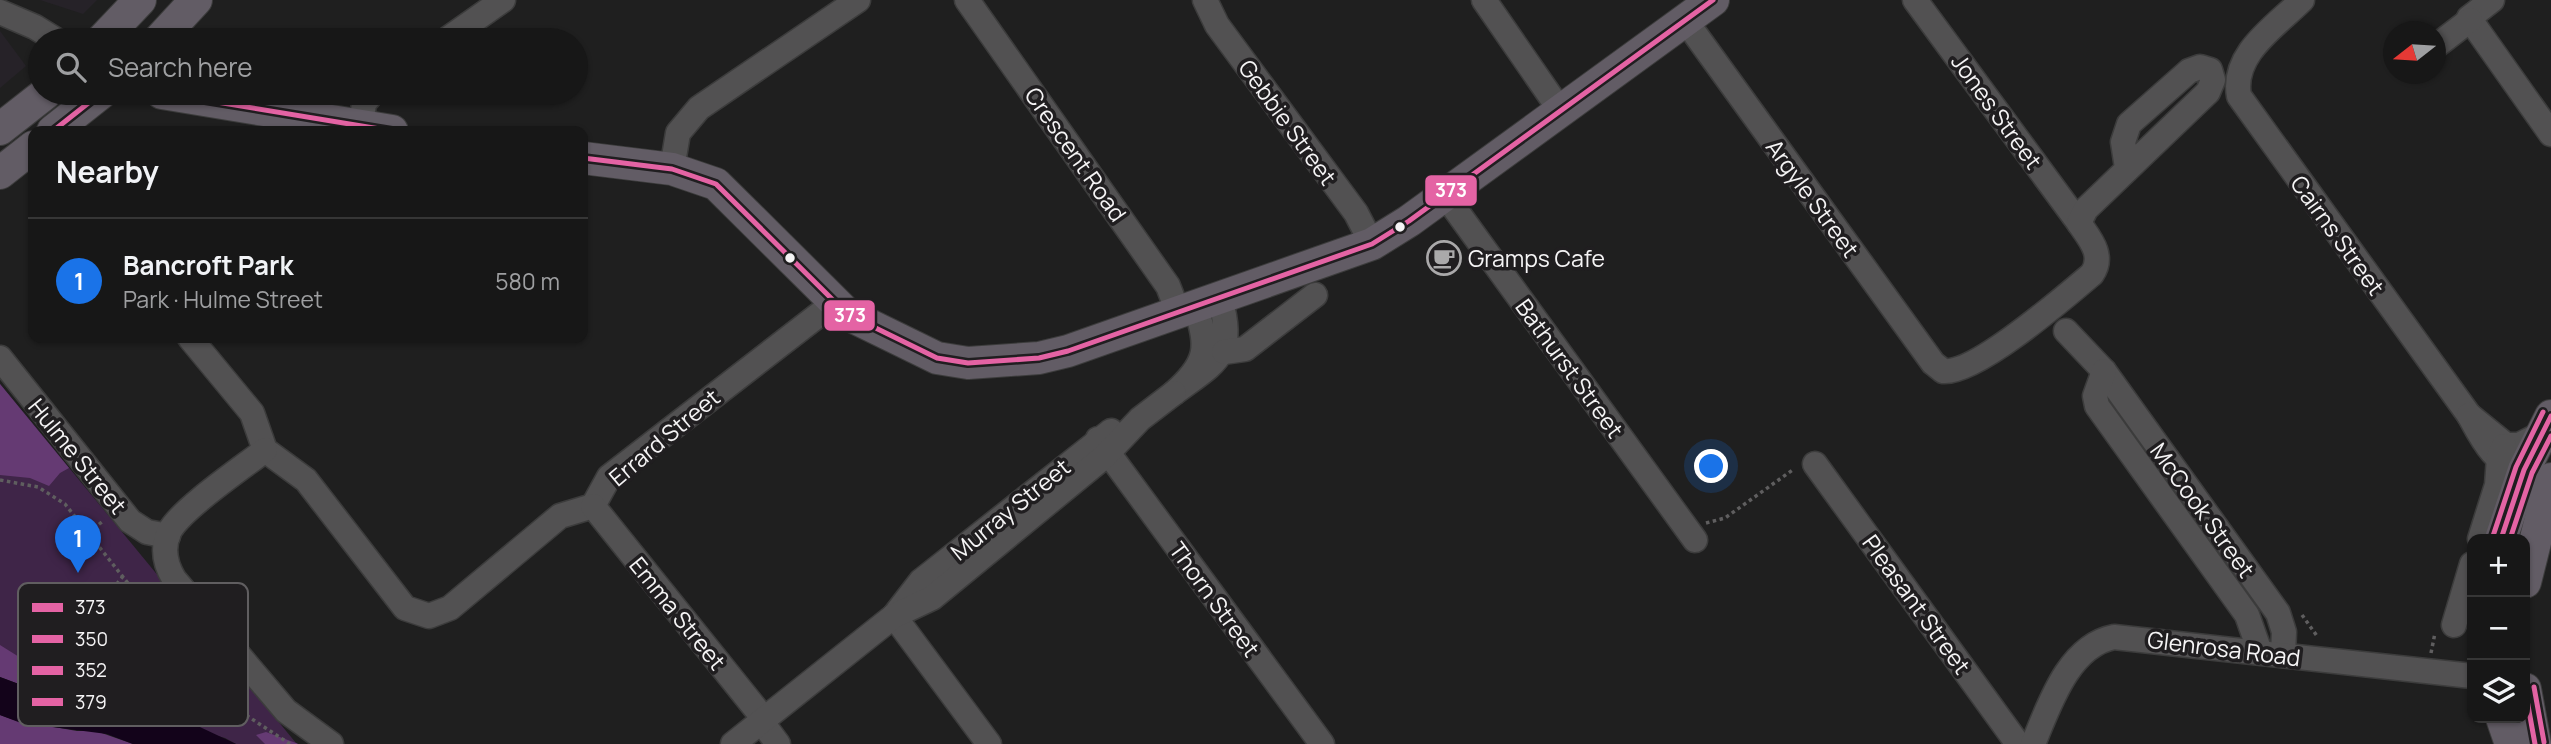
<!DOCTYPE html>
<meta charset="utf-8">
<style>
:root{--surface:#171717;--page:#242424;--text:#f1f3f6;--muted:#9e9fa1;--line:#363636;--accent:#1a73e8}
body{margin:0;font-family:Manrope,sans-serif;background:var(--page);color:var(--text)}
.controls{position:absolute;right:21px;bottom:21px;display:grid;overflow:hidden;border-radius:14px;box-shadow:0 2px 5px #0004}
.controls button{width:63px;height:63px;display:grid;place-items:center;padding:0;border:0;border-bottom:2px solid var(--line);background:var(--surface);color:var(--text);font:35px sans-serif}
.compass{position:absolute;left:2383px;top:21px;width:63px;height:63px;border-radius:50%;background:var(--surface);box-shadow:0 2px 5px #0004;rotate:253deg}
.you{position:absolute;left:1712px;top:467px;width:24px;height:24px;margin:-18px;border:5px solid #fff;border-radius:50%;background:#1a73e8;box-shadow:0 0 0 10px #1a73e833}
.badge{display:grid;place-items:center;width:46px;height:46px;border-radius:50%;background:var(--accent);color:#fff;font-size:23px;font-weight:700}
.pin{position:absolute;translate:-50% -58px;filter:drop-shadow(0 2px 4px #0008)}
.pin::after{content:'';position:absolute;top:37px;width:24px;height:21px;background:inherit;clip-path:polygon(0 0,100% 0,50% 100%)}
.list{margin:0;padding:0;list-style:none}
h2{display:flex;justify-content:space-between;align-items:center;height:91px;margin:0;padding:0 28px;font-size:30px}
h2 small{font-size:23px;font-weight:400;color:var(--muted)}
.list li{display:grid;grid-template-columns:46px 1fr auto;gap:21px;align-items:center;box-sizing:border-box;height:126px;padding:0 28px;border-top:2px solid var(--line)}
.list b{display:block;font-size:26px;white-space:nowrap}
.list p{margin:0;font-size:23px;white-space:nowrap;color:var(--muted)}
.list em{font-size:23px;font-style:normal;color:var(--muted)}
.icon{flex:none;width:38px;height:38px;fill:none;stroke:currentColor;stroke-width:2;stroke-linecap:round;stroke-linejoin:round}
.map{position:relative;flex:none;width:2551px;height:744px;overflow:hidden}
.search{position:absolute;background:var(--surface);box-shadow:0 2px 5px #0004;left:28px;top:28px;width:560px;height:77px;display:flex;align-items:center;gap:18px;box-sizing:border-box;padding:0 24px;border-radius:38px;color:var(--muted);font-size:26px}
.panel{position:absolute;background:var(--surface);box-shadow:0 2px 5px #0004;left:28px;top:126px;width:560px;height:217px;border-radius:14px}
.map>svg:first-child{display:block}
</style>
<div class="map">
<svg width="2551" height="744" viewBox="0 0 2551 744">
<rect width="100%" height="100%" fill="#1f1f1f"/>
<g fill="#262228">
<polygon points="40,0 97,0 83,14"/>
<polygon points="0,31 26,66 0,88"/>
</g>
<polygon fill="#3f2548" points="0,384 296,743 298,744 236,744 225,738 0,677"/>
<g fill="#653a73">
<polygon points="0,384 69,468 60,473 49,486 30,478 0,475"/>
<path d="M0,645L24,660L51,656L78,657L141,670L149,682L173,680L178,669L185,668C192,686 186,699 179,717L122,700L87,696L71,689L16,683L0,677Z"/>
<polygon points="0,715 14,720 77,731 96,731 133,744 0,744"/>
<polygon points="266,732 296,743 298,744 265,744 256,735"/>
</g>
<polygon fill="#13031a" points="0,677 16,683 71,689 87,696 122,700 168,712 236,744 133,744 107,734 21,723 0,715"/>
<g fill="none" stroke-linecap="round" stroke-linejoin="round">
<g stroke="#3c3c3c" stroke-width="27">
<g id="minor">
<polyline points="967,0 1168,286 1178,312"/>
<polyline points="1205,0 1217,25 1356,213 1372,244"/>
<polyline points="1484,0 1560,110"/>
<polyline points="1915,0 2079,223"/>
<path d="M2302,0C2276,26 2231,54 2239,96L2469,415"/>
<polyline points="2492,0 2469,18 2551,134"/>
<polyline points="0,12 35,27 56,40"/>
<path d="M1685,20L1933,363L1943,371C1975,375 2066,296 2092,274C2105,255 2089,238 2079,223L2086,209L2208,92L2213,80L2210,70L2200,67L2189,71L2129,124L2123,142L2127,168"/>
<polyline points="446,40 503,0"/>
<polyline points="2436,46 2470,20"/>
<polyline points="361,126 364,103 373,93"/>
<polyline points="672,169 678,133 699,108 858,0"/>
<polyline points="1445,195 1695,540"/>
<path d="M1195,307C1210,347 1207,364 1174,393C1217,361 1236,356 1220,298"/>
<polyline points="2066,331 2104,371 2278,613 2284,632 2283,655"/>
<polyline points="190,338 252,413 265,450 306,480 405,608 429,616 450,608 560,516 593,506 609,477 834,303"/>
<polyline points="1224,352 1245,349 1315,295"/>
<polyline points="0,358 130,521 147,532 168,536"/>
<polyline points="2104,371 2095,396 2097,406 2247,615 2260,652"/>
<polyline points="1098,439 1322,744"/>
<path d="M265,450C242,468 181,509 169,532C162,548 165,564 174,579L286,711L331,744"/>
<polyline points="1815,464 2018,744"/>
<path d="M2524,470C2495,467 2481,437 2469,415L2506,445H2519L2539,435"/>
<polyline points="593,506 764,719"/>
<polyline points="2480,539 2497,485 2499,457 2504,446"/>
<polyline points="894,616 921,581 1111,431"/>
<polyline points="894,616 989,744"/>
<polyline points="2454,625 2472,564"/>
<polyline points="761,721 778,744"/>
<polyline points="733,744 894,616 932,598 1105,456 1140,419 1174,393"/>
<path d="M2033,744C2049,706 2068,646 2114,637L2472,676"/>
</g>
</g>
<g stroke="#3c3c3c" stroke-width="34">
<g id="major">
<polyline points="102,40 140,0"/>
<polyline points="159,40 196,0"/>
<polyline points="162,93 392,131"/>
<polyline points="0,129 46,93"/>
<polyline points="53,131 101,93"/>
<polyline points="583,158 672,169 716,184 847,314 937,358 968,363 1039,358 1068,351 1372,244 1409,221 1713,0"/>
<polyline points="0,173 33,147"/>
<polyline points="2501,539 2524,470 2551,416"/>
<polyline points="2525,582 2551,479"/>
<polyline points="2525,689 2535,744"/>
<polyline points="2502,718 2511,744"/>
</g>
</g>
<g stroke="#5f5e5f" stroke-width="3.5" stroke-dasharray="3.5 3.5" stroke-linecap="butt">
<polyline points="0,480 38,487 65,504 209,685 232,706 290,744"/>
<polyline points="1706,523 1725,518 1794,469"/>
<polyline points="88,533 103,521"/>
<polyline points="103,615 106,597 124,575"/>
<polyline points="2302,615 2317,636"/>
<polyline points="164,645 172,638"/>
<polyline points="2431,653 2435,633"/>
</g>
<use href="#minor" stroke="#525152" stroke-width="24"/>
<use href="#major" stroke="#625c65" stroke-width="32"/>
<g stroke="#201e20" stroke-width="10">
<g id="bus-1">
<polyline points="162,93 392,131"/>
<polyline points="53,131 101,93"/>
<polyline points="583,158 672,169 716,184 847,314 937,358 968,363 1039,358 1068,351 1372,244 1409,221 1713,0"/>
</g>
</g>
<g stroke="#201e20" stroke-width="10">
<g id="bus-2">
<polyline points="2501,539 2524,470 2551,416"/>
<polyline points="2525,689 2535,744"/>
</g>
</g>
<g stroke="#201e20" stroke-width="10">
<polyline id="bus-3" points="2510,539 2532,473 2551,436"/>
</g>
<g stroke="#201e20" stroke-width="10">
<g id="bus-4">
<polyline points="2493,536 2516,467 2543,412"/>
<polyline points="2534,687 2544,742"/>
</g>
</g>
<use href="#bus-1" stroke="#e463a4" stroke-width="5"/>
<use href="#bus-2" stroke="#e463a4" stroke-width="5"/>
<use href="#bus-3" stroke="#e463a4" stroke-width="5"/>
<use href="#bus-4" stroke="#e463a4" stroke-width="5"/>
</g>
<defs>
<g id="cafe-ring" transform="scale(1.75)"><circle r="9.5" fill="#201e20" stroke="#aaa9aa" stroke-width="1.5"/><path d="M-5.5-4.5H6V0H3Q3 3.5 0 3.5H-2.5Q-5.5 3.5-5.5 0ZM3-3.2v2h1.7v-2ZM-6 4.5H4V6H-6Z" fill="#aaa9aa"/></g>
</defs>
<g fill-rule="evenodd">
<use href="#cafe-ring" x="1444" y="258"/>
</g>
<g fill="#f5f4f5" stroke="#201e20" stroke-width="2.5">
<circle cx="1400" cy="227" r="6"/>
<circle cx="790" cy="258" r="6"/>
</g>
<g text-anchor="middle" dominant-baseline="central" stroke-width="7" stroke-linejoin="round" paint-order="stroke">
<g font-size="23" fill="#f5f4f5" stroke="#201e20">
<text transform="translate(1997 111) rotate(54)">Jones Street</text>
<text transform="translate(1288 122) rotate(54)">Gebbie Street</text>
<text transform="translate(1076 154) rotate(55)">Crescent Road</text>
<text transform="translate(1813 198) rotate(54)">Argyle Street</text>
<text transform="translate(2338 235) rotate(54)">Cairns Street</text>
<text transform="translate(1570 368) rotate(54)">Bathurst Street</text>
<text transform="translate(664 437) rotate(-40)">Errard Street</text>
<text transform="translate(78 456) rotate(51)">Hulme Street</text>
<text transform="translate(1010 509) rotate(-39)">Murray Street</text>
<text transform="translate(2203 510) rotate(54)">McCook Street</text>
<text transform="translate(1215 599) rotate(54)">Thorn Street</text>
<text transform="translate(1917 604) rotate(54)">Pleasant Street</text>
<text transform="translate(678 613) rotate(51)">Emma Street</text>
<text transform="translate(2224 648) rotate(7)">Glenrosa Road</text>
</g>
<g font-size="23" fill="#f5f4f5" stroke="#201e20" text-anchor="start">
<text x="1468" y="258">Gramps Cafe</text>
</g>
</g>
<rect x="18" y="583" width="230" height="143" rx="10" fill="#201e20" stroke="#605e60" stroke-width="2"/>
<rect x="32" y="603" width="31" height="9" fill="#e463a4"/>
<rect x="32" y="635" width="31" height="8" fill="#e463a4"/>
<rect x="32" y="666" width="31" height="9" fill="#e463a4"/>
<rect x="32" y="698" width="31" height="8" fill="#e463a4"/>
<g font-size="19" fill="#f5f4f5">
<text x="75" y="614">373</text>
<text x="75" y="646">350</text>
<text x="75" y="677">352</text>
<text x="75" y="709">379</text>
</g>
<g stroke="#201e20" stroke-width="2.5">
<rect x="1424" y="174" width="54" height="33" rx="7" fill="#e463a4"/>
<rect x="823" y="299" width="53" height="33" rx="7" fill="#e463a4"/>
</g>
<g font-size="19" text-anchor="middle" font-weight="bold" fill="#fff">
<text x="1451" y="197">373</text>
<text x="850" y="322">373</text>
</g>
</svg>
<div class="controls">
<button>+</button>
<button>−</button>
<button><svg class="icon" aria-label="layers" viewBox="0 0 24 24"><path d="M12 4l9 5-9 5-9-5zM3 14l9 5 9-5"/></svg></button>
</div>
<svg class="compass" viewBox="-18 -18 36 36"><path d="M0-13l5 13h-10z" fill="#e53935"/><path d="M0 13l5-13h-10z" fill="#9e9fa1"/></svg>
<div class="you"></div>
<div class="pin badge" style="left:78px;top:573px">1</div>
<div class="search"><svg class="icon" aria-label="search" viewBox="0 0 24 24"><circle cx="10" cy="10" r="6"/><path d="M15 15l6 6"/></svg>Search here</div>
<section class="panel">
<h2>Nearby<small></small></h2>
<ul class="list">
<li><span class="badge">1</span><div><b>Bancroft Park</b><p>Park · Hulme Street</p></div><em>580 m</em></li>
</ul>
</section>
</div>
